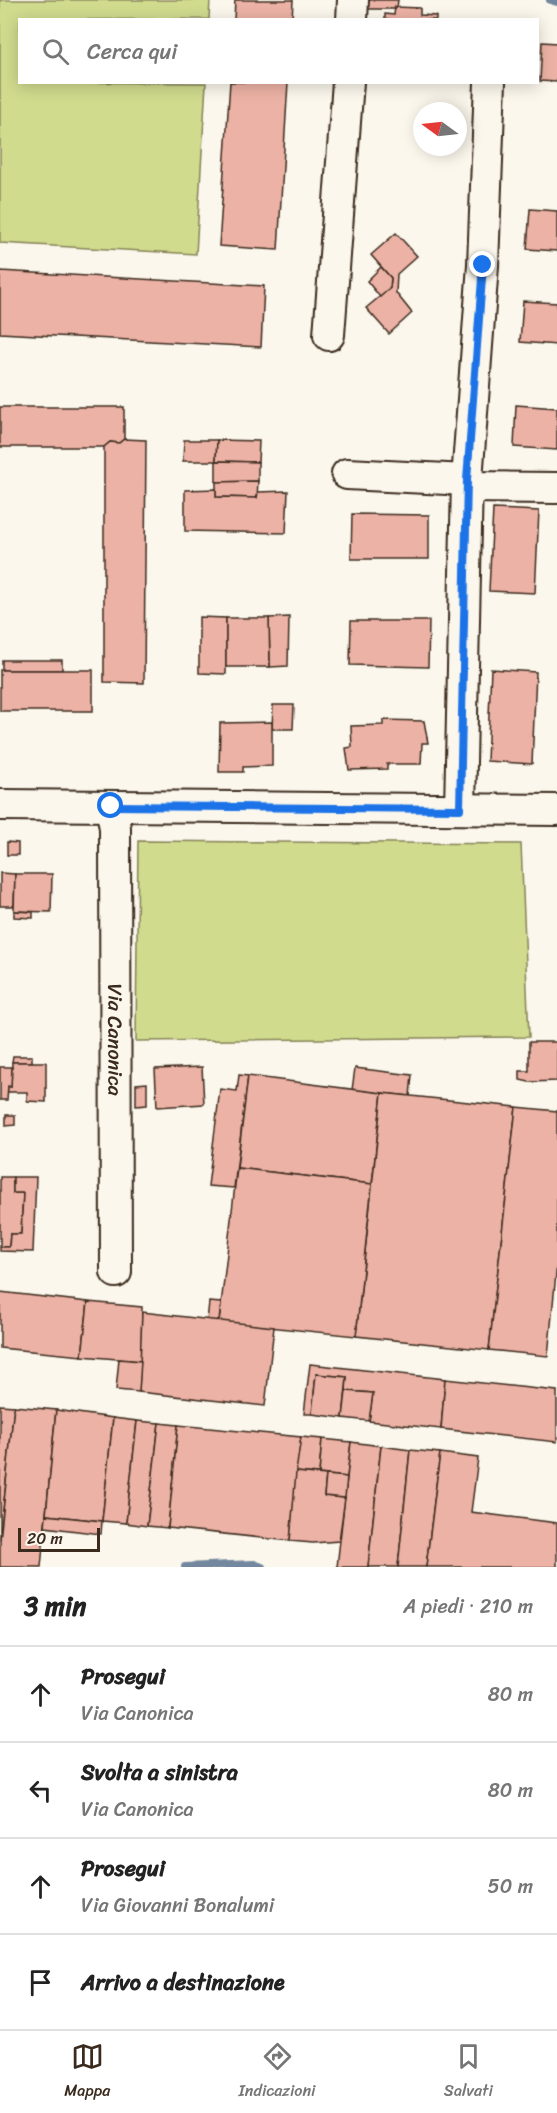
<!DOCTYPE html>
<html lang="it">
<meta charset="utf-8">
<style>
:root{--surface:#fff;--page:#f6f6f6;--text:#222;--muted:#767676;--line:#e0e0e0;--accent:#3b2a1e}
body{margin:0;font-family:Sriracha,sans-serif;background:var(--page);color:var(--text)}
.compass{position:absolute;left:413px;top:102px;width:54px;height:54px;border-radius:50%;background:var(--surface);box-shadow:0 3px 15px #0003;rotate:285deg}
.scale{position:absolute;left:18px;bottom:15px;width:82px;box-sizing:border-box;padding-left:6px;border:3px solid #3b2a1e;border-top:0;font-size:16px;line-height:21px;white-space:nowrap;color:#3b2a1e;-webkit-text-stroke:4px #fbf7ec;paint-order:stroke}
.stop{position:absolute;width:18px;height:18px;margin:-14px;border:4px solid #1a73e8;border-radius:50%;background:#fff}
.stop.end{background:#1a73e8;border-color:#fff;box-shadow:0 2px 6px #0008}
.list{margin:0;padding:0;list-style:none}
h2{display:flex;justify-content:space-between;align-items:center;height:78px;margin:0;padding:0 24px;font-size:26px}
h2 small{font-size:20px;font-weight:400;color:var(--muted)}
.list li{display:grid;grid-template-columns:39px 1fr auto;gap:18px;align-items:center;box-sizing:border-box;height:96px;padding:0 24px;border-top:2px solid var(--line)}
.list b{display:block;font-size:22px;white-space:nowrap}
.list p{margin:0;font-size:20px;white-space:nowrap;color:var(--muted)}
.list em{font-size:20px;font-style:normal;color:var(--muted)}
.icon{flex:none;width:33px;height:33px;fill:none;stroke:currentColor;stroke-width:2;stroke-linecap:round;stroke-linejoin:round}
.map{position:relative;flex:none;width:557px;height:1567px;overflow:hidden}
.search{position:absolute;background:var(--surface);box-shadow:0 3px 15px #0003;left:18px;right:18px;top:18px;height:66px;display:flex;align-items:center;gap:15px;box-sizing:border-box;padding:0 21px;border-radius:0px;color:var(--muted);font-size:22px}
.sheet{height:462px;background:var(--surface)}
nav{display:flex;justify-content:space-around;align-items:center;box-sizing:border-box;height:84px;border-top:2px solid var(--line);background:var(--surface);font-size:16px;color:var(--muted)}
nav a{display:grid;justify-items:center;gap:3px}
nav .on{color:var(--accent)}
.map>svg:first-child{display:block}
</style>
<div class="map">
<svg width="557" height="1567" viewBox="0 0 557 1567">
<rect width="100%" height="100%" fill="#fbf7ec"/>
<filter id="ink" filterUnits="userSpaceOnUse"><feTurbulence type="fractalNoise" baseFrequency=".0167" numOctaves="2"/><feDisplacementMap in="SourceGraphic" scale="12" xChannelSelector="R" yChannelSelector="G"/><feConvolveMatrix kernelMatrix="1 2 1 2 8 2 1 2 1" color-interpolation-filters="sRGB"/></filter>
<g filter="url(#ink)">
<g fill="#d0db8e" stroke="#868256" stroke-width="1.5">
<polygon points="0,0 210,0 209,19 20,20 20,82 206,83 196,254 0,243"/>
<polygon points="138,841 521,844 529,1037 136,1041"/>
</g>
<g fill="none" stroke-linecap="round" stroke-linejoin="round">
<g stroke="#73889e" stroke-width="8">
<polyline points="550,0 557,2"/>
<polyline points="185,1567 254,1564 262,1567"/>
</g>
</g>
<g fill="#ecb2a5" stroke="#3b2a1e" stroke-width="1.5">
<polygon points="235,0 293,0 292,20 234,20"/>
<polygon points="366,0 398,0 397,7 395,7 395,9 366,9"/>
<polygon points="395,7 420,8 420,15 436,16 436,20 385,20 385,14 394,15"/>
<polygon points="542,42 557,43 557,82 540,81"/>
<polygon points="230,82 288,82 278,250 219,246"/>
<polygon points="530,209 557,211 557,251 527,249"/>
<polygon points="396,233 417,256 397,274 396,293 412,313 389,334 366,308 390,288 391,278 371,255"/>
<polygon points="381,267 391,278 390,288 380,297 367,281"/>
<polygon points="0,271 264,286 261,347 0,333"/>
<polygon points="523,301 557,303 557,345 520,342"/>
<polygon points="516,405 557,408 557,450 514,447"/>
<polygon points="0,407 124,407 124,439 119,443 110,442 104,447 0,447"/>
<polygon points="124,439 146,440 144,683 104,682 104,447 110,442 119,443"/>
<polygon points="184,440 217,440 216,461 183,461"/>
<polygon points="217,440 259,441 258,462 216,461"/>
<polygon points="216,461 258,462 258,481 216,482"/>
<polygon points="258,481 257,498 216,497 216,482"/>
<polygon points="216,489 216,497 257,498 258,492 288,491 286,533 185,531 185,490"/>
<polygon points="493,509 539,511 535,593 489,591"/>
<polygon points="352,514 429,515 429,559 351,559"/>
<polygon points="199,617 226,618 226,674 199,673"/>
<polygon points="289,617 288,666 270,667 269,618"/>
<polygon points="226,618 269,618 270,667 226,667"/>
<polygon points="351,621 429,621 428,667 350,665"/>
<rect x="2" y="660" width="60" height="10"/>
<polygon points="491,669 536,672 532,764 487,761"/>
<rect x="0" y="670" width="93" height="41"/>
<polygon points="273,705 294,705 293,729 272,729"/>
<polygon points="383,720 424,721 428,743 422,743 421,764 387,764 387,769 349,770 346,748 352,747 351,726 383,725"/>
<polygon points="272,722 272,766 243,767 243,772 219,772 220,723"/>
<polygon points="7,842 18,843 18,855 7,855"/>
<polygon points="0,873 15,874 14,906 0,906"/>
<polygon points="15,874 52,874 51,912 14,911"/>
<polygon points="14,911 33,912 33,918 14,917"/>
<polygon points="529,1042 557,1042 557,1081 529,1082 520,1080 520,1071 529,1071"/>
<polygon points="13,1056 32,1056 32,1062 12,1062"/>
<polygon points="12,1062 46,1062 46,1102 27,1101 27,1092 7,1092 8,1086 11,1087"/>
<polygon points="0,1067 12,1067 11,1087 8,1086 7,1100 0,1100"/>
<polygon points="202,1067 204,1104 157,1107 155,1069"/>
<polygon points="355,1068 412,1075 410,1096 352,1090"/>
<polygon points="239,1075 248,1076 234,1188 208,1186 220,1089 237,1091"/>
<polygon points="248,1076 382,1093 372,1184 237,1168"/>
<polygon points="147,1083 147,1105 136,1106 136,1084"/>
<polygon points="382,1093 516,1107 489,1350 356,1336"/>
<polygon points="516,1107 557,1111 557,1263 548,1356 489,1350"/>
<polygon points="6,1115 15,1115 15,1125 6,1126"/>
<polygon points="237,1168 372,1184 356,1336 219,1322"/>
<polygon points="0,1177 13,1177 13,1193 23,1193 21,1234 10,1234 9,1247 0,1247"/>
<polygon points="13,1177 36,1177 33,1252 0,1251 0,1247 9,1247 10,1234 21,1234 23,1193 13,1193"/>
<polygon points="0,1292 88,1302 82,1356 0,1348"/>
<polygon points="88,1302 142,1307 141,1361 82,1356"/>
<polygon points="209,1302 221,1303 219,1322 207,1321"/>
<polygon points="142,1312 274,1327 265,1406 139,1392"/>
<polygon points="119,1359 141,1361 139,1392 116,1390"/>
<polygon points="310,1364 445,1379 441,1429 369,1421 373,1393 346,1391 347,1377 316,1374 312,1414 304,1414"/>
<polygon points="316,1374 347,1377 343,1418 312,1414"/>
<polygon points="445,1379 557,1391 557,1442 441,1429"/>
<polygon points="346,1391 373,1393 369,1421 343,1418"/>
<polygon points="0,1405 14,1406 0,1540"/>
<polygon points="14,1406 56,1410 41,1567 0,1567 0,1540"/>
<polygon points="56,1410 113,1418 102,1521 46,1515"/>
<polygon points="113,1418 137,1421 126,1523 102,1521"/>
<polygon points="137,1421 159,1423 147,1526 126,1523"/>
<polygon points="159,1423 178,1425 168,1528 147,1526"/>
<polygon points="178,1425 301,1437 290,1541 168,1528"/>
<polygon points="301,1437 322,1439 319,1474 296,1472"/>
<polygon points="322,1439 351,1442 347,1477 319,1474"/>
<polygon points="351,1442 381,1446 368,1567 337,1567"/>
<polygon points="381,1446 410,1450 398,1567 368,1567"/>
<polygon points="410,1450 440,1453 426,1567 398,1567"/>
<polygon points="440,1453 478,1458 471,1512 557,1523 557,1567 426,1567"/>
<polygon points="296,1472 326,1475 324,1496 345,1498 339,1541 313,1543 290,1541"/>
<polygon points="326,1475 347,1477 345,1498 324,1496"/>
<polygon points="46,1515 102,1521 101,1534 45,1527"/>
</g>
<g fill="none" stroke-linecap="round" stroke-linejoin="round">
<g stroke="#3b2a1e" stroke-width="34">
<g id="minor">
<polyline points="352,20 353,0"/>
<polyline points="329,335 348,82"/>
<polyline points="347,474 467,480"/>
<polyline points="467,487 557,488"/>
<polyline points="0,805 557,810"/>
<path id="s1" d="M111,806L115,828L116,1272"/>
<polyline points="460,809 467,480 483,265 490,82"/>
</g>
</g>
<use href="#minor" stroke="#fbf7ec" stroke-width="30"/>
</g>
</g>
<g fill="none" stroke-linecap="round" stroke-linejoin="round" filter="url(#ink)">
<polyline stroke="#1a73e8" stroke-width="8" points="111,806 460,809 467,480 483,265"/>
</g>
<g text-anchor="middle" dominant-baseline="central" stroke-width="5" stroke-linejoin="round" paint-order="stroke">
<g font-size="20" fill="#3b2a1e" stroke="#fbf7ec">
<text stroke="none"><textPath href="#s1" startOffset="234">Via Canonica</textPath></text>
</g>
</g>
</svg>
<svg class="compass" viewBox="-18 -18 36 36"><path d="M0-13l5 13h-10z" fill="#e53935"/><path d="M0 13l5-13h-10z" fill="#767676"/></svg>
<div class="scale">20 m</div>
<div class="stop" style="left:111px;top:806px"></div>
<div class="stop end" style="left:483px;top:265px"></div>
<div class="search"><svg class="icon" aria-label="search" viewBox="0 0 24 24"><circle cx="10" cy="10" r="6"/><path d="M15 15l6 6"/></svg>Cerca qui</div>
</div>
<section class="sheet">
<h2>3 min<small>A piedi · 210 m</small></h2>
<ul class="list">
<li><svg class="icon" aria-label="ahead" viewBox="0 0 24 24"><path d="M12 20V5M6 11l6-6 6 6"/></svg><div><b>Prosegui</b><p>Via Canonica</p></div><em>80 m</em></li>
<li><svg class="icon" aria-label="left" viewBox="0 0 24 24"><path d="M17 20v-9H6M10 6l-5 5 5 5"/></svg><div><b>Svolta a sinistra</b><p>Via Canonica</p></div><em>80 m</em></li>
<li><svg class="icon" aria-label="ahead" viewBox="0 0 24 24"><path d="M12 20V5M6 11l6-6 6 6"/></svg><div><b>Prosegui</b><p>Via Giovanni Bonalumi</p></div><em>50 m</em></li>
<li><svg class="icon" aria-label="arrive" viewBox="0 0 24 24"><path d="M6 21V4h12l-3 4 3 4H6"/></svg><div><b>Arrivo a destinazione</b></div></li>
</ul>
</section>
<nav>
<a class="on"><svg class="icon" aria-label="map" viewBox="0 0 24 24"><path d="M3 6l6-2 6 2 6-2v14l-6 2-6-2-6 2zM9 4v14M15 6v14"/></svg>Mappa</a>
<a><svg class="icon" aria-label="directions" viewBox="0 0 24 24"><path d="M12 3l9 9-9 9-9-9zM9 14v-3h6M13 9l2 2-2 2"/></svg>Indicazioni</a>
<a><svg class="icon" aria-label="saved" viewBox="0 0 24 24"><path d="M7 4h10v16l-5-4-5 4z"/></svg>Salvati</a>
</nav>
